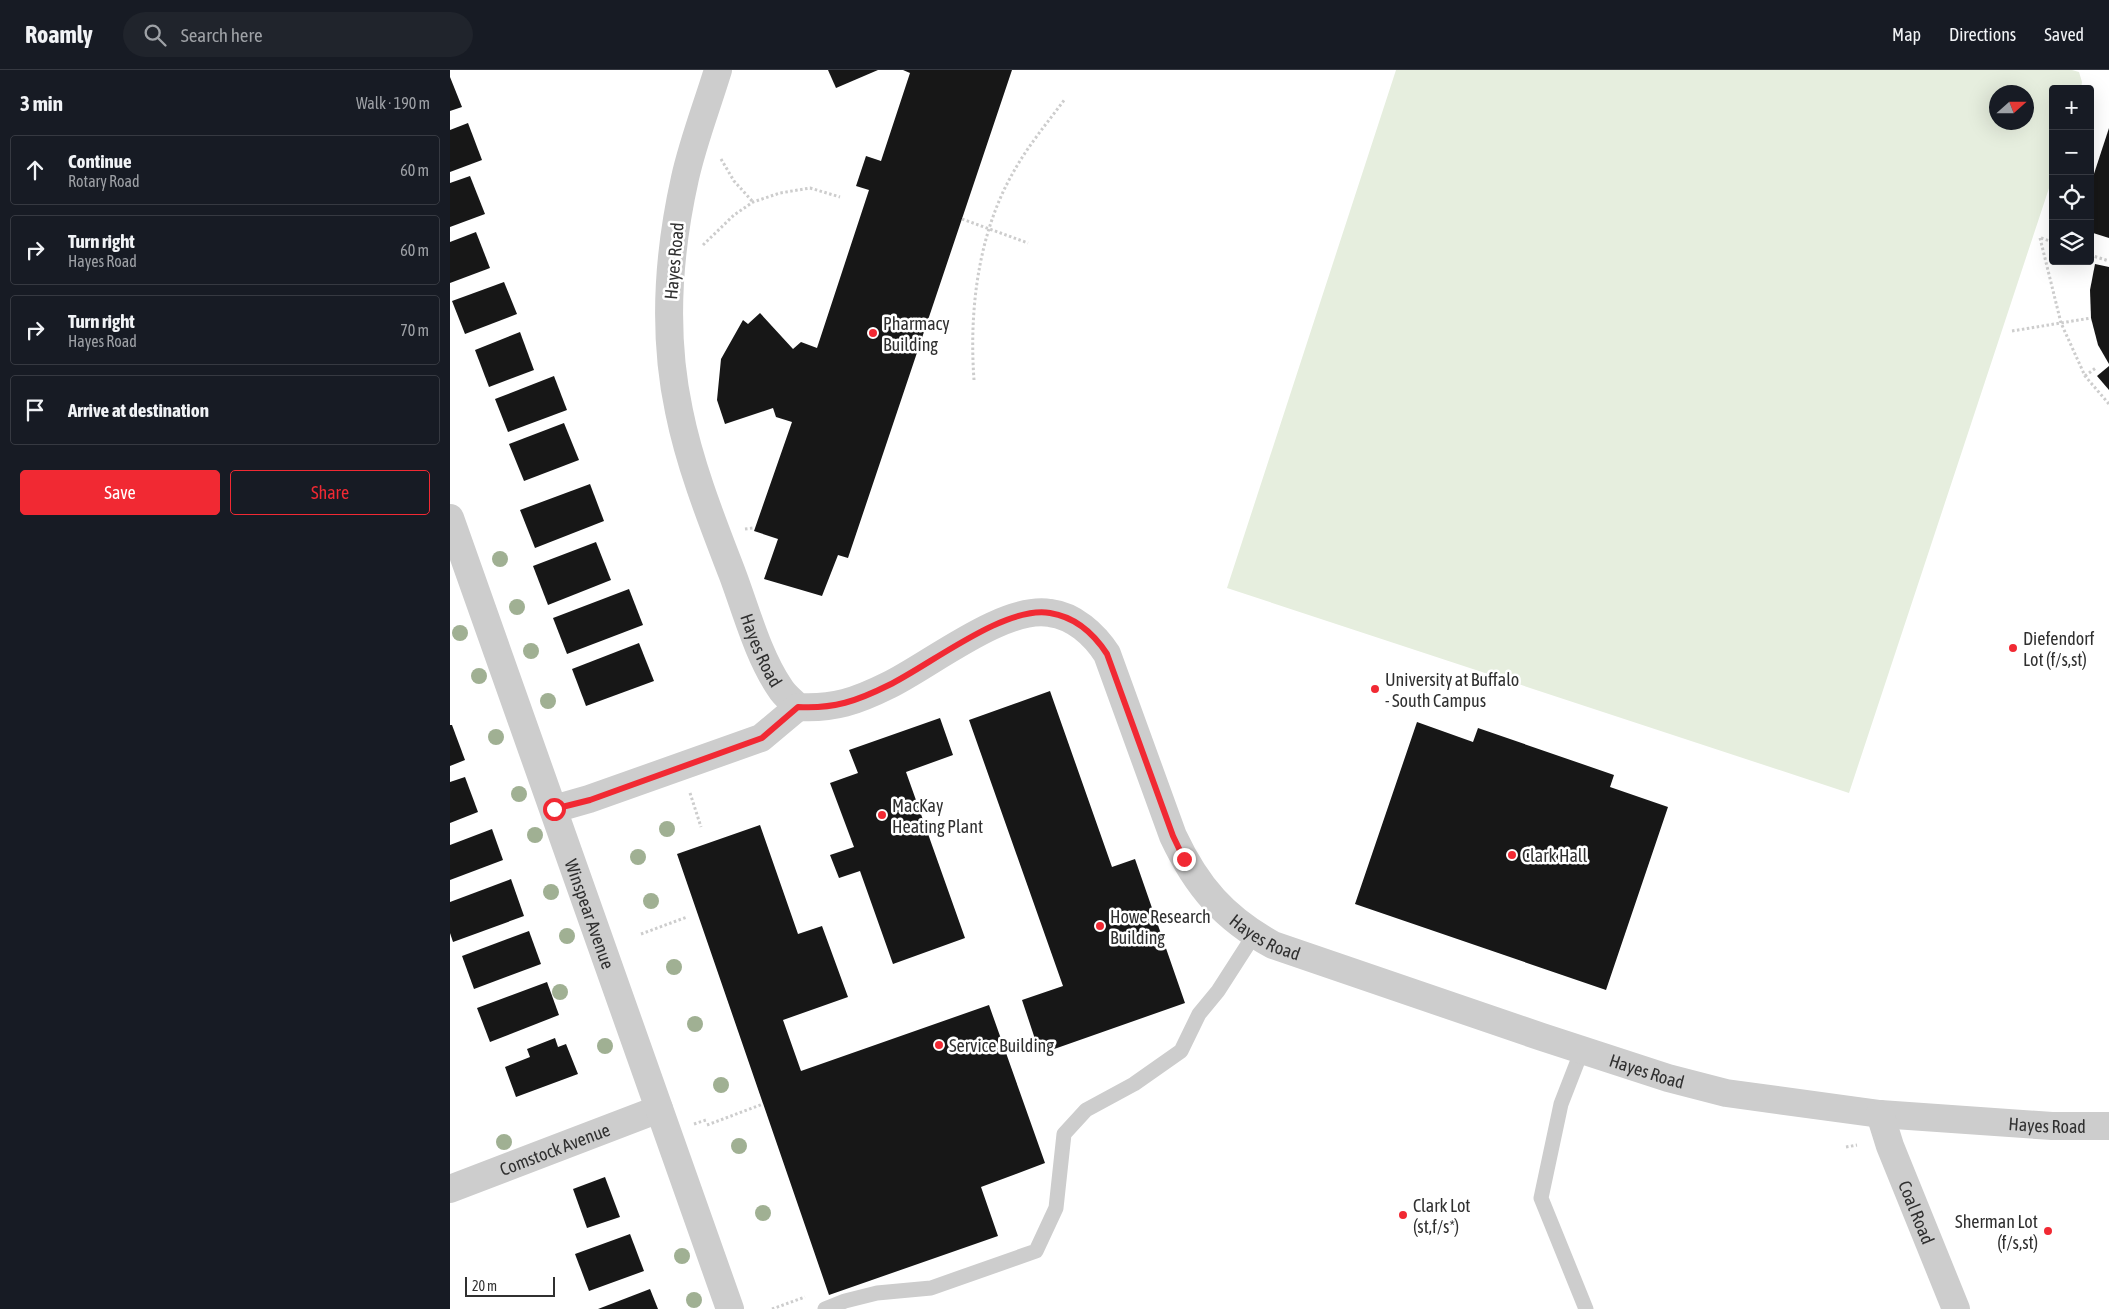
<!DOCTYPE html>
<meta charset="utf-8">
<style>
:root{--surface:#171b24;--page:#20242c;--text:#f1f3f6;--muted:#9ea1a6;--line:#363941;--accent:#f12933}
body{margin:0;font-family:"Asap Condensed",sans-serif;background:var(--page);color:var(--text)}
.controls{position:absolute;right:15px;top:15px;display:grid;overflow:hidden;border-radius:5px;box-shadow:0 5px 20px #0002}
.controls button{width:45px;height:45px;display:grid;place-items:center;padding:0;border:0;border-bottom:1px solid var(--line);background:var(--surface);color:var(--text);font:25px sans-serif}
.compass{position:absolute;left:1539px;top:15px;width:45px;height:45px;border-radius:50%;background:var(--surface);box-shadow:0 5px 20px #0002;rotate:69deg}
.scale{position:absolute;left:15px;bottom:12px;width:90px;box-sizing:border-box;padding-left:5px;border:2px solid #303030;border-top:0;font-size:14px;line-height:18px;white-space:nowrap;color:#303030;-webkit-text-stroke:4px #fff;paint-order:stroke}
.stop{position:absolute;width:15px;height:15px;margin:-11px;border:4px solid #f12933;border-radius:50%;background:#fff}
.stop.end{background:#f12933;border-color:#fff;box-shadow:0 1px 5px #0008}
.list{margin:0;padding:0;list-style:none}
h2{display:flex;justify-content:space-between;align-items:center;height:65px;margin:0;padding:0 20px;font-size:21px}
h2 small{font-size:16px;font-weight:400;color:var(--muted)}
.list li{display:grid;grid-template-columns:32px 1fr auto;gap:15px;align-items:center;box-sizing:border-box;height:70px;margin:0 10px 10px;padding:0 10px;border:1px solid var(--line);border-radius:5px}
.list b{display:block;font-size:19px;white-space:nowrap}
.list p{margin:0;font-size:16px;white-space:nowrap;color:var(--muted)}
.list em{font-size:16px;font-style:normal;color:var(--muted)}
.actions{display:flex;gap:10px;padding:15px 20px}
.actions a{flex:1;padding:11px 0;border:1px solid var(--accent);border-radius:5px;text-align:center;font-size:18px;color:var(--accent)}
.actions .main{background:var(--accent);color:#fff}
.icon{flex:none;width:28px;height:28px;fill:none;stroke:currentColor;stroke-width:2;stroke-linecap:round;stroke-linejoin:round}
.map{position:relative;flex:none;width:1659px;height:1239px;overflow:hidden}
header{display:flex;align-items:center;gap:30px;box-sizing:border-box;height:70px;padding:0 25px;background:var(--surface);border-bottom:1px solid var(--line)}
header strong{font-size:24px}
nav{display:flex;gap:28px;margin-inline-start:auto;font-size:18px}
.search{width:350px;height:45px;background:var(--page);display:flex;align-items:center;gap:12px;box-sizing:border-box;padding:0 18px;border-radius:28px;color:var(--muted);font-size:19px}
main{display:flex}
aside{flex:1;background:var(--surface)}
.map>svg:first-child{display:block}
</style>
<header>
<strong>Roamly</strong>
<div class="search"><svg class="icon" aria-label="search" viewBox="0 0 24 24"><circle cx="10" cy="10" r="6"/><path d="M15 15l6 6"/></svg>Search here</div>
<nav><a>Map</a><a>Directions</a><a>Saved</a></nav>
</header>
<main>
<aside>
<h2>3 min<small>Walk · 190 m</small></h2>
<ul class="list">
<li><svg class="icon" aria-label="ahead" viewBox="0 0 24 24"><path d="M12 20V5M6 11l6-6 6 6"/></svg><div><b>Continue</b><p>Rotary Road</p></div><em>60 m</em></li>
<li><svg class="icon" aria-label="right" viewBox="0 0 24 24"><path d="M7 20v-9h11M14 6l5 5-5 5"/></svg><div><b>Turn right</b><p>Hayes Road</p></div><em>60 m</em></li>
<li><svg class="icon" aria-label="right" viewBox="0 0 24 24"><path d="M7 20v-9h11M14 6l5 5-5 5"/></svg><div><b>Turn right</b><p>Hayes Road</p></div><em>70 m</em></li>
<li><svg class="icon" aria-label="arrive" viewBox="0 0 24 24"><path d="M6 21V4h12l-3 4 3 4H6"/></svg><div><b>Arrive at destination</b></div></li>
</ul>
<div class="actions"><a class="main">Save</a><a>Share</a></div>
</aside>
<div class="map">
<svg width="1659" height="1239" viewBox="0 0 1659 1239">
<rect width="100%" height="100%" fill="#fff"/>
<path fill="#e6eede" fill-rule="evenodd" d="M946,0H1622L1629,2L1632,12L1631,19H1603V106L1399,723L777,518ZM1546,22H1576V52H1546Z"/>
<g fill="#171717">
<polygon points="378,0 428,0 386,18"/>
<polygon points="453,0 562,0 398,488 388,485 372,526 314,509 328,469 304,461 342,352 326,347 323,338 275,354 267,330 271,289 293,250 298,254 310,243 343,279 351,272 367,278 419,120 406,116 416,86 431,91 460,3"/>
<polygon points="0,7 12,37 0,41"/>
<polygon points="18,53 32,90 0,102 0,60"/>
<polygon points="1659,58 1659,168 1640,162 1640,116"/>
<polygon points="20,106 35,144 0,157 0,113"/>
<polygon points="26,162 40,198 0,213 0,172"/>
<polygon points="1645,194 1659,197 1659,294 1648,275 1641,248 1640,220"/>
<polygon points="54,212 67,244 15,264 2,231"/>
<polygon points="70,262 84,300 39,317 25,280"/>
<polygon points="1659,296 1659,320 1647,306"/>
<polygon points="104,306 117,340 58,362 45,329"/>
<polygon points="114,353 129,390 74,411 59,374"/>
<polygon points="140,414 154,451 85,478 70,440"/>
<polygon points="146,472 161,510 98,535 83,496"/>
<polygon points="179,519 193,555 117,584 103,548"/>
<polygon points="189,573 204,611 136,636 122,599"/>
<polygon points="600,621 662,797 685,789 735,933 590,984 572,930 613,916 519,650"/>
<polygon points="490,648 503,685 456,702 515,868 443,894 410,801 389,808 380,785 404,777 380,713 408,703 399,680"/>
<polygon points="967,652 1023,672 1028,658 1164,705 1160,717 1218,737 1156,920 905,834"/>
<polygon points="0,655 2,655 15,690 0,696"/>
<polygon points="15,707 28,742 0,753 0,712"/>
<polygon points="310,755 348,864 372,856 398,927 333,950 351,1001 539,935 595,1093 531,1117 548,1166 379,1225 227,784"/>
<polygon points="42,759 53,790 0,810 0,775"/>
<polygon points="61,809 74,846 3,872 0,863 0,832"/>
<polygon points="79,861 91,894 24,919 12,886"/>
<polygon points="97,912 109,945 40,972 27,938"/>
<polygon points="105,968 108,977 116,974 128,1004 66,1027 55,997 80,987 77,979"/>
<polygon points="155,1107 170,1147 137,1158 123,1119"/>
<polygon points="180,1164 194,1201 139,1221 125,1184"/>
<polygon points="200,1219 208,1239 148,1239"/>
</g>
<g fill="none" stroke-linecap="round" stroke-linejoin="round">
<g stroke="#cdcdcd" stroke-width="3" stroke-dasharray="2.5 2.5" stroke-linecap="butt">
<polyline points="271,89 284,111 303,132"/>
<polyline points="512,149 578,173"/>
<polyline points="1590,168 1611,253 1635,306 1659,334"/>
<polyline points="1591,168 1603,172"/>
<polyline points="253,175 284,145 303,132 330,123 360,118 390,127"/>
<polyline points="1640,185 1659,191"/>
<polyline points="1562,261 1641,248"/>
<polyline points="1635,306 1647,297"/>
<path d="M524,310C519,240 528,163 564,101C578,76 597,53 615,29"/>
<polyline points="295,459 303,458"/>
<polyline points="240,723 251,757"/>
<polyline points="191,864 237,847"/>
<polyline points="244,1054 256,1050"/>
<polyline points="257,1055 313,1034"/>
<polyline points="1396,1077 1407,1075"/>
<polyline points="322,1239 355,1227"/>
</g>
<g stroke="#cdcdcd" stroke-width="15">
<polyline points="1132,980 1111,1034 1091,1128 1136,1239"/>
<polyline points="375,1239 395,1231 427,1223 481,1218 586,1181 606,1138 614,1064 636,1040 684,1014 731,981 749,944 768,921 804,865"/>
</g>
<g stroke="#cdcdcd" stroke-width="28">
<path id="s1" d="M268,0C257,36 243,72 235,108C218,184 213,266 229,341C240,396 262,451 282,503C296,540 308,586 330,618C334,625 342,631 348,637C384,639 407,631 439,615C480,595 554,535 600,543C624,546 644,564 657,584L723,766C747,817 774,848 823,875L1092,967L1218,1008L1276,1023L1430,1044L1602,1056H1659"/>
<polyline points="104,739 139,729 311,668 348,637"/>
<path id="s2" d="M1430,1044L1440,1076L1506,1239"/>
<path id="s3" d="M0,1119L209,1039"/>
</g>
<path stroke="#cdcdcd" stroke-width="28" id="s4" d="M0,448L280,1239"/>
</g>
<g fill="#a0b093">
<circle cx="50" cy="489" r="8"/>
<circle cx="67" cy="537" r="8"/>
<circle cx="10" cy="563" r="8"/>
<circle cx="81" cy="581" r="8"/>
<circle cx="29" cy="606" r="8"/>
<circle cx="98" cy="631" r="8"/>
<circle cx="46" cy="667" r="8"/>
<circle cx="69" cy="724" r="8"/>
<circle cx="217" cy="759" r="8"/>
<circle cx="85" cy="765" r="8"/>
<circle cx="188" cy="787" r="8"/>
<circle cx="101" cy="822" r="8"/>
<circle cx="201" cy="831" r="8"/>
<circle cx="117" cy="866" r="8"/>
<circle cx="224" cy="897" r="8"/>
<circle cx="110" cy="922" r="8"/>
<circle cx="245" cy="954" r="8"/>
<circle cx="155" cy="976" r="8"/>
<circle cx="271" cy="1015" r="8"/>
<circle cx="54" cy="1072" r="8"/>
<circle cx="289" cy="1076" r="8"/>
<circle cx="313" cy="1143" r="8"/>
<circle cx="232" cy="1186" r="8"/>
<circle cx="244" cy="1230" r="8"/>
</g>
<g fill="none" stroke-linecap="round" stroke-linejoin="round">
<path stroke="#f12933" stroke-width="6" d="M104,739L140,730L312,668L348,637C384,639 407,631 439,615C480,595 555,535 600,543C625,547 644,564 657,584L723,766L734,789"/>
</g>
<g fill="#f12933" stroke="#fff" stroke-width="2">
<circle cx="423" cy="263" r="5"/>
<circle cx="1563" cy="578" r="5"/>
<circle cx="925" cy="619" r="5"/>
<circle cx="432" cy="745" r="5"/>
<circle cx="1062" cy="785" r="5"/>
<circle cx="650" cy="856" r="5"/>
<circle cx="489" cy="975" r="5"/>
<circle cx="953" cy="1145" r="5"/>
<circle cx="1598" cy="1161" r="5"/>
</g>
<g text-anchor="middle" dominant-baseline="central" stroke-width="5" stroke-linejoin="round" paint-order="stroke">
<g font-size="18" fill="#303030" stroke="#fff">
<text transform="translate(224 191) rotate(-85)">Hayes Road</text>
<text stroke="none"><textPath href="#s1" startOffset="601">Hayes Road</textPath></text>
<text stroke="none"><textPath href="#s4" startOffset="420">Winspear Avenue</textPath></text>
<text stroke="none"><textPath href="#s1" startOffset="1350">Hayes Road</textPath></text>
<text stroke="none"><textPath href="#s1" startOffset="1755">Hayes Road</textPath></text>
<text stroke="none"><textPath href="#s1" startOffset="2160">Hayes Road</textPath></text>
<text stroke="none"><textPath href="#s3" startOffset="112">Comstock Avenue</textPath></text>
<text stroke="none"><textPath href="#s2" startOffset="105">Coal Road</textPath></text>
</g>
<g font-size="18" fill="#303030" stroke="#fff" text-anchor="start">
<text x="433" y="253">Pharmacy<tspan x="433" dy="21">Building</tspan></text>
<text x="1573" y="568">Diefendorf<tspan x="1573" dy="21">Lot (f/s,st)</tspan></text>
<text x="935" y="609">University at Buffalo<tspan x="935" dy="21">- South Campus</tspan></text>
<text x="442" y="735">MacKay<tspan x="442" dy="21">Heating Plant</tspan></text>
<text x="1072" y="785">Clark Hall</text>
<text x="660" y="846">Howe Research<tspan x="660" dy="21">Building</tspan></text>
<text x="499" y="975">Service Building</text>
<text x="963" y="1135">Clark Lot<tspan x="963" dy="21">(st,f/s*)</tspan></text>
<text x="1588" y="1151" text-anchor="end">Sherman Lot<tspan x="1588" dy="21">(f/s,st)</tspan></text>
</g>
</g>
</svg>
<div class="controls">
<button>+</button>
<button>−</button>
<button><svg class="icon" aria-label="locate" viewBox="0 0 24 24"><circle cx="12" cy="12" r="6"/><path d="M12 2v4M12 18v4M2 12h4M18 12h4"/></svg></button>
<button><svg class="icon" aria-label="layers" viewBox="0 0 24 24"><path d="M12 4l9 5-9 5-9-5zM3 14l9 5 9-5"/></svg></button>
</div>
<svg class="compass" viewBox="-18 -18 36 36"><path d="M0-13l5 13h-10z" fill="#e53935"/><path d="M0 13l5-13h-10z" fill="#9ea1a6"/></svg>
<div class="scale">20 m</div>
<div class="stop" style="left:104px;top:739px"></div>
<div class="stop end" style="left:734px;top:789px"></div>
</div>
</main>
